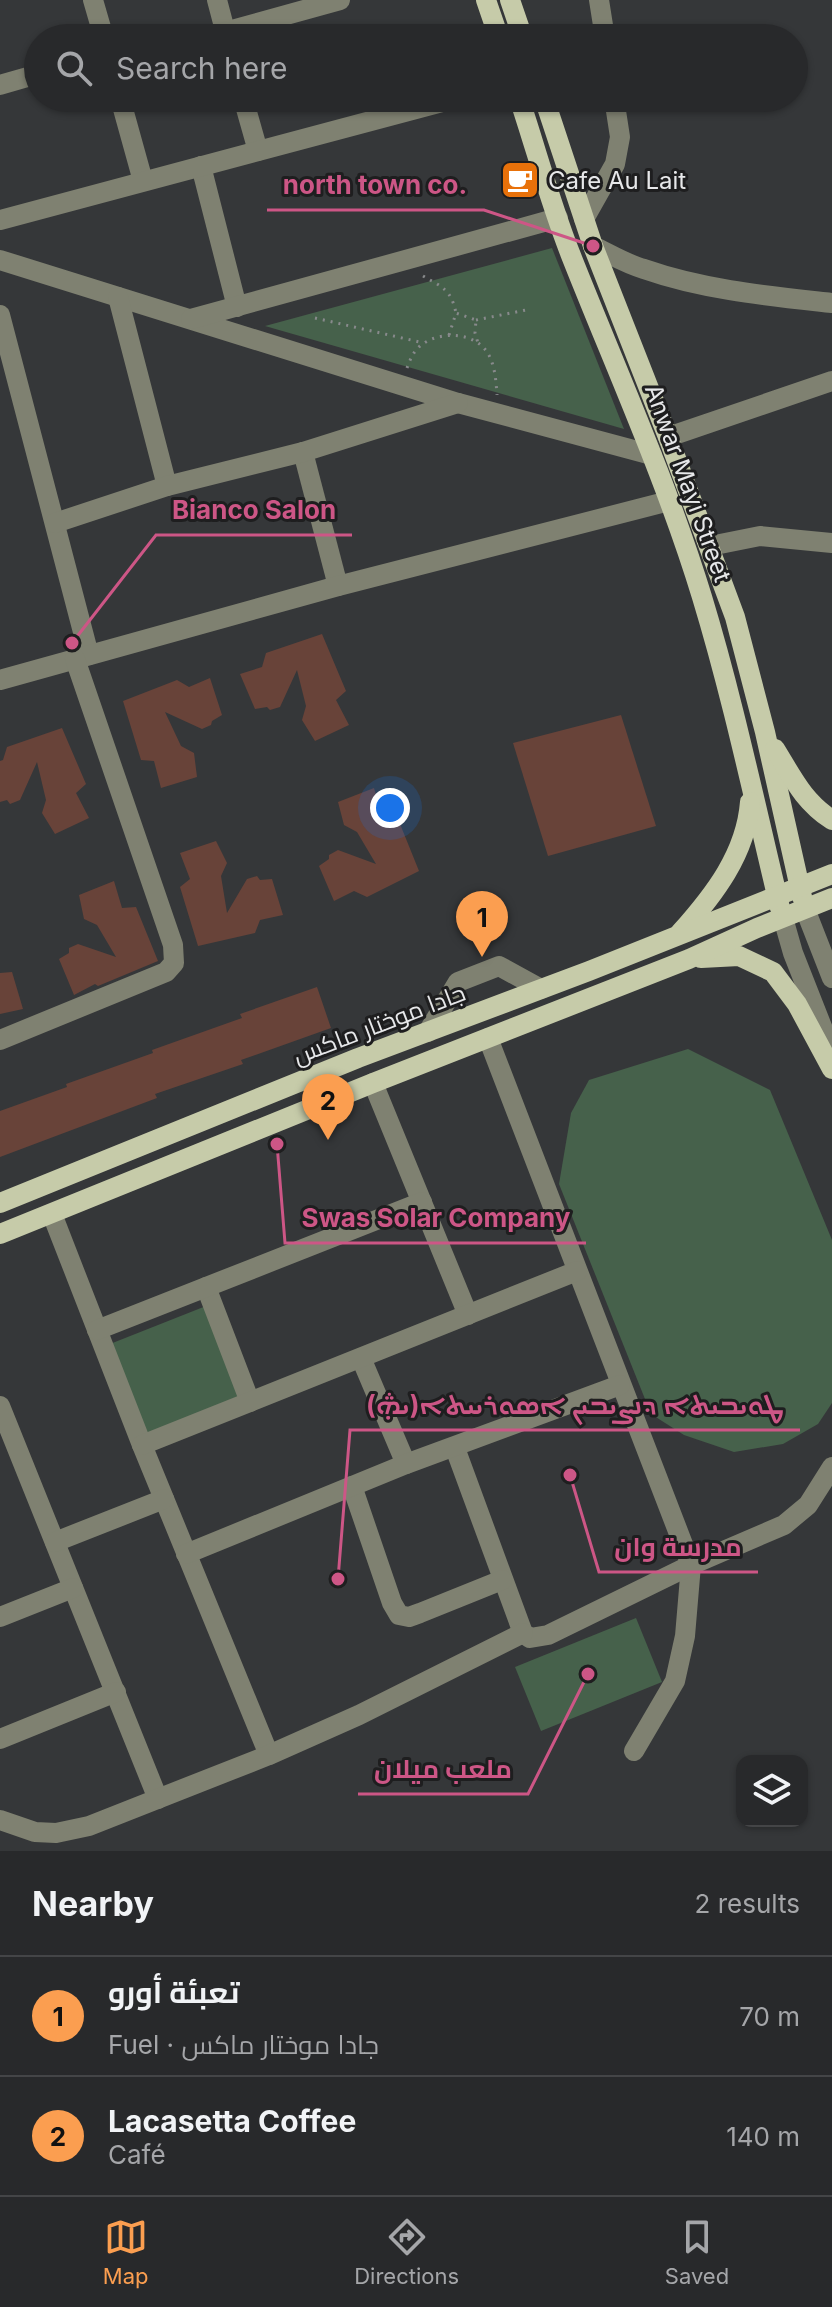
<!DOCTYPE html>
<meta charset="utf-8">
<style>
:root{--surface:#28292b;--page:#343537;--text:#f1f3f6;--muted:#a5a6a9;--line:#444547;--accent:#fb9e50}
body{margin:0;font-family:Inter,Cairo,"Noto Sans Syriac",sans-serif;background:var(--page);color:var(--text)}
.controls{position:absolute;right:24px;bottom:24px;display:grid;overflow:hidden;border-radius:16px;box-shadow:0 2px 6px #0004}
.controls button{width:72px;height:72px;display:grid;place-items:center;padding:0;border:0;border-bottom:2px solid var(--line);background:var(--surface);color:var(--text);font:40px sans-serif}
.you{position:absolute;left:390px;top:808px;width:28px;height:28px;margin:-20px;border:6px solid #fff;border-radius:50%;background:#1a73e8;box-shadow:0 0 0 12px #1a73e833}
.badge{display:grid;place-items:center;width:52px;height:52px;border-radius:50%;background:var(--accent);color:#111;font-size:26px;font-weight:700}
.pin{position:absolute;translate:-50% -66px;filter:drop-shadow(0 2px 4px #0008)}
.pin::after{content:'';position:absolute;top:42px;width:28px;height:24px;background:inherit;clip-path:polygon(0 0,100% 0,50% 100%)}
.list{margin:0;padding:0;list-style:none}
h2{display:flex;justify-content:space-between;align-items:center;height:104px;margin:0;padding:0 32px;font-size:34px}
h2 small{font-size:26px;font-weight:400;color:var(--muted)}
.list li{display:grid;grid-template-columns:52px 1fr auto;gap:24px;align-items:center;box-sizing:border-box;height:120px;padding:0 32px;border-top:2px solid var(--line)}
.list b{display:block;font-size:30px;white-space:nowrap}
.list p{margin:0;font-size:26px;white-space:nowrap;color:var(--muted)}
.list em{font-size:26px;font-style:normal;color:var(--muted)}
.icon{flex:none;width:44px;height:44px;fill:none;stroke:currentColor;stroke-width:2;stroke-linecap:round;stroke-linejoin:round}
.map{position:relative;flex:none;width:832px;height:1851px;overflow:hidden}
.search{position:absolute;background:var(--surface);box-shadow:0 2px 6px #0004;left:24px;right:24px;top:24px;height:88px;display:flex;align-items:center;gap:20px;box-sizing:border-box;padding:0 28px;border-radius:44px;color:var(--muted);font-size:30px}
.sheet{height:344px;background:var(--surface)}
nav{display:flex;justify-content:space-around;align-items:center;box-sizing:border-box;height:112px;border-top:2px solid var(--line);background:var(--surface);font-size:22px;color:var(--muted)}
nav a{display:grid;justify-items:center;gap:4px}
nav .on{color:var(--accent)}
.map>svg:first-child{display:block}
</style>
<div class="map">
<svg width="832" height="1851" viewBox="0 0 832 1851">
<rect width="100%" height="100%" fill="#353739"/>
<g fill="#46614b">
<polygon points="552,248 624,429 265,326"/>
<polygon points="688,1049 770,1090 832,1240 832,1403 818,1424 783,1444 734,1452 684,1435 651,1414 559,1184 571,1113 589,1080"/>
<polygon points="206,1306 242,1396 146,1434 110,1344"/>
<polygon points="636,1618 662,1682 541,1731 515,1667"/>
</g>
<g fill="#684339">
<polygon points="322,634 346,691 336,700 349,725 315,741 302,720 306,706 297,670 280,707 270,710 267,707 255,709 240,674 262,667 266,653"/>
<polygon points="210,678 222,715 212,721 211,725 202,729 165,712 181,746 194,753 197,777 161,788 154,761 141,760 123,701 177,680 189,687"/>
<polygon points="621,715 656,826 548,856 513,743"/>
<polygon points="62,728 86,784 76,793 89,818 55,834 42,813 46,800 37,762 20,800 10,804 7,800 0,802 0,761 3,760 7,747"/>
<polygon points="374,788 382,815 396,814 419,871 367,897 354,891 334,901 319,866 329,859 329,855 338,850 376,864 357,832 344,825 338,802"/>
<polygon points="216,841 227,863 221,876 227,913 247,879 257,876 260,880 272,879 283,915 260,920 255,933 198,946 180,887 190,879 180,853"/>
<polygon points="114,881 122,908 136,907 158,961 98,986 95,984 74,995 59,959 69,953 69,948 78,944 116,957 97,925 84,919 79,895"/>
<polygon points="12,972 23,1009 0,1014 0,973"/>
<polygon points="317,987 331,1028 241,1060 243,1064 155,1094 157,1098 0,1157 0,1111 67,1087 66,1084 153,1053 152,1050 242,1018 240,1014"/>
</g>
<g fill="none" stroke-linecap="round" stroke-linejoin="round">
<g stroke="#888a8c" stroke-width="3" stroke-dasharray="2 6" stroke-linecap="butt">
<path d="M423,276C442,287 451,289 456,313"/>
<polyline points="315,318 424,343"/>
<polyline points="476,320 526,310"/>
<polyline points="449,335 456,313 476,320 475,333 478,343"/>
<path d="M407,368C410,360 413,352 420,346C438,331 473,331 487,352C495,364 496,381 497,395"/>
</g>
<g stroke="#7f8171" stroke-width="20">
<polyline points="93,0 104,38"/>
<polyline points="217,0 227,38"/>
<polyline points="599,0 605,38"/>
<polyline points="225,32 340,0"/>
<polyline points="0,85 38,74"/>
<polyline points="120,98 143,181"/>
<polyline points="243,98 258,151"/>
<polyline points="201,166 237,307"/>
<polyline points="584,219 615,164 620,137 614,98"/>
<polyline points="0,220 457,98"/>
<path d="M593,246C610,254 626,264 644,269C704,290 769,296 832,303"/>
<polyline points="0,260 458,403 652,455"/>
<polyline points="118,297 167,486"/>
<polyline points="0,315 89,655"/>
<polyline points="191,319 558,218"/>
<polyline points="668,437 832,381"/>
<polyline points="303,452 338,586"/>
<polyline points="55,523 167,486 303,452 458,403"/>
<polyline points="710,546 760,536 832,543"/>
<polyline points="0,680 338,586 669,501"/>
<polyline points="805,909 832,978"/>
<polyline points="783,918 793,953 832,1052"/>
<polyline points="428,1032 458,982 499,966 541,989"/>
<polyline points="488,1038 691,1565 685,1636 675,1681 634,1751"/>
<polyline points="0,1040 166,972 174,963 173,945 75,659"/>
<polyline points="373,1083 468,1315"/>
<polyline points="52,1214 142,1445 269,1755"/>
<polyline points="206,1287 250,1402"/>
<polyline points="97,1330 422,1202"/>
<polyline points="361,1358 406,1464"/>
<polyline points="0,1406 158,1799"/>
<polyline points="142,1445 577,1271"/>
<polyline points="455,1448 523,1633 530,1638 548,1635 691,1565 784,1525 808,1505 832,1467"/>
<polyline points="352,1486 392,1603 399,1615 409,1617 420,1613 502,1580"/>
<polyline points="55,1542 164,1499"/>
<polyline points="186,1554 406,1464 620,1385"/>
<polyline points="0,1617 73,1588"/>
<polyline points="0,1739 116,1692"/>
<polyline points="0,1820 35,1832 56,1833 89,1826 269,1755 359,1715 523,1633"/>
</g>
<g stroke="#c6cba9" stroke-width="20">
<polyline points="486,0 499,38"/>
<polyline points="510,0 523,38"/>
<path d="M519,98C536,149 550,202 570,253C615,367 666,479 702,597C733,699 755,804 780,908"/>
<polyline points="544,98 593,246 668,437 735,617 765,732 802,897"/>
<path d="M775,749C793,778 803,801 832,820"/>
<path d="M680,933C714,895 746,854 750,802"/>
<polyline points="701,958 739,956 773,972 797,1004 832,1069"/>
<polyline points="0,1203 358,1058 589,971 832,874"/>
<polyline points="0,1234 373,1083 689,959 757,928 832,898"/>
</g>
</g>
<defs>
<g id="cafe-square" transform="scale(2)"><rect x="-9" y="-9" width="18" height="18" rx="4" fill="#e8710a" stroke="#1e1e1f"/><path d="M-5.5-4.5H6V0H3Q3 3.5 0 3.5H-2.5Q-5.5 3.5-5.5 0ZM3-3.2v2h1.7v-2ZM-6 4.5H4V6H-6Z" fill="#fff"/></g>
</defs>
<g fill-rule="evenodd">
<use href="#cafe-square" x="520" y="180"/>
</g>
<g text-anchor="middle" dominant-baseline="central" stroke-width="6" stroke-linejoin="round" paint-order="stroke">
<g font-size="24" fill="#e7e8ea" stroke="#1e1e1f" text-anchor="start">
<text x="548" y="180">Cafe Au Lait</text>
</g>
<g font-size="24" fill="#e7e8ea" stroke="#1e1e1f">
<text transform="translate(688 483) rotate(70)">Anwar Mayi Street</text>
<text transform="translate(379 1024) rotate(-21)">جادا موختار ماكس</text>
</g>
</g>
<path fill="none" stroke="#cd5686" stroke-width="3" d="M593 246L484 210H267M72 643L156 535H352M277 1144L285 1243H586M338 1579L350 1430H800M570 1475L599 1572H758M588 1674L528 1794H358"/>
<g fill="#cd5686" stroke="#1e1e1f" stroke-width="3">
<circle cx="593" cy="246" r="8"/>
<circle cx="72" cy="643" r="8"/>
<circle cx="277" cy="1144" r="8"/>
<circle cx="338" cy="1579" r="8"/>
<circle cx="570" cy="1475" r="8"/>
<circle cx="588" cy="1674" r="8"/>
</g>
<g font-size="26" text-anchor="middle" font-weight="bold" fill="#cd5686" stroke="#1e1e1f" stroke-width="6" stroke-linejoin="round" paint-order="stroke">
<text x="375" y="194">north town co.</text>
<text x="254" y="519">Bianco Salon</text>
<text x="436" y="1227">Swas Solar Company</text>
<text x="575" y="1414">ܛܘܝܒܝܬܐ ܕܢܨܝܒܝܢ ܐܣܘܪܝܝܬܐ(ܞ)</text>
<text x="678" y="1556">مدرسة وان</text>
<text x="443" y="1778">ملعب ميلان</text>
</g>
</svg>
<div class="controls">
<button><svg class="icon" aria-label="layers" viewBox="0 0 24 24"><path d="M12 4l9 5-9 5-9-5zM3 14l9 5 9-5"/></svg></button>
</div>
<div class="you"></div>
<div class="pin badge" style="left:482px;top:957px">1</div>
<div class="pin badge" style="left:328px;top:1140px">2</div>
<div class="search"><svg class="icon" aria-label="search" viewBox="0 0 24 24"><circle cx="10" cy="10" r="6"/><path d="M15 15l6 6"/></svg>Search here</div>
</div>
<section class="sheet">
<h2>Nearby<small>2 results</small></h2>
<ul class="list">
<li><span class="badge">1</span><div><b>تعبئة أورو</b><p>Fuel · جادا موختار ماكس</p></div><em>70 m</em></li>
<li><span class="badge">2</span><div><b>Lacasetta Coffee</b><p>Café</p></div><em>140 m</em></li>
</ul>
</section>
<nav>
<a class="on"><svg class="icon" aria-label="map" viewBox="0 0 24 24"><path d="M3 6l6-2 6 2 6-2v14l-6 2-6-2-6 2zM9 4v14M15 6v14"/></svg>Map</a>
<a><svg class="icon" aria-label="directions" viewBox="0 0 24 24"><path d="M12 3l9 9-9 9-9-9zM9 14v-3h6M13 9l2 2-2 2"/></svg>Directions</a>
<a><svg class="icon" aria-label="saved" viewBox="0 0 24 24"><path d="M7 4h10v16l-5-4-5 4z"/></svg>Saved</a>
</nav>
